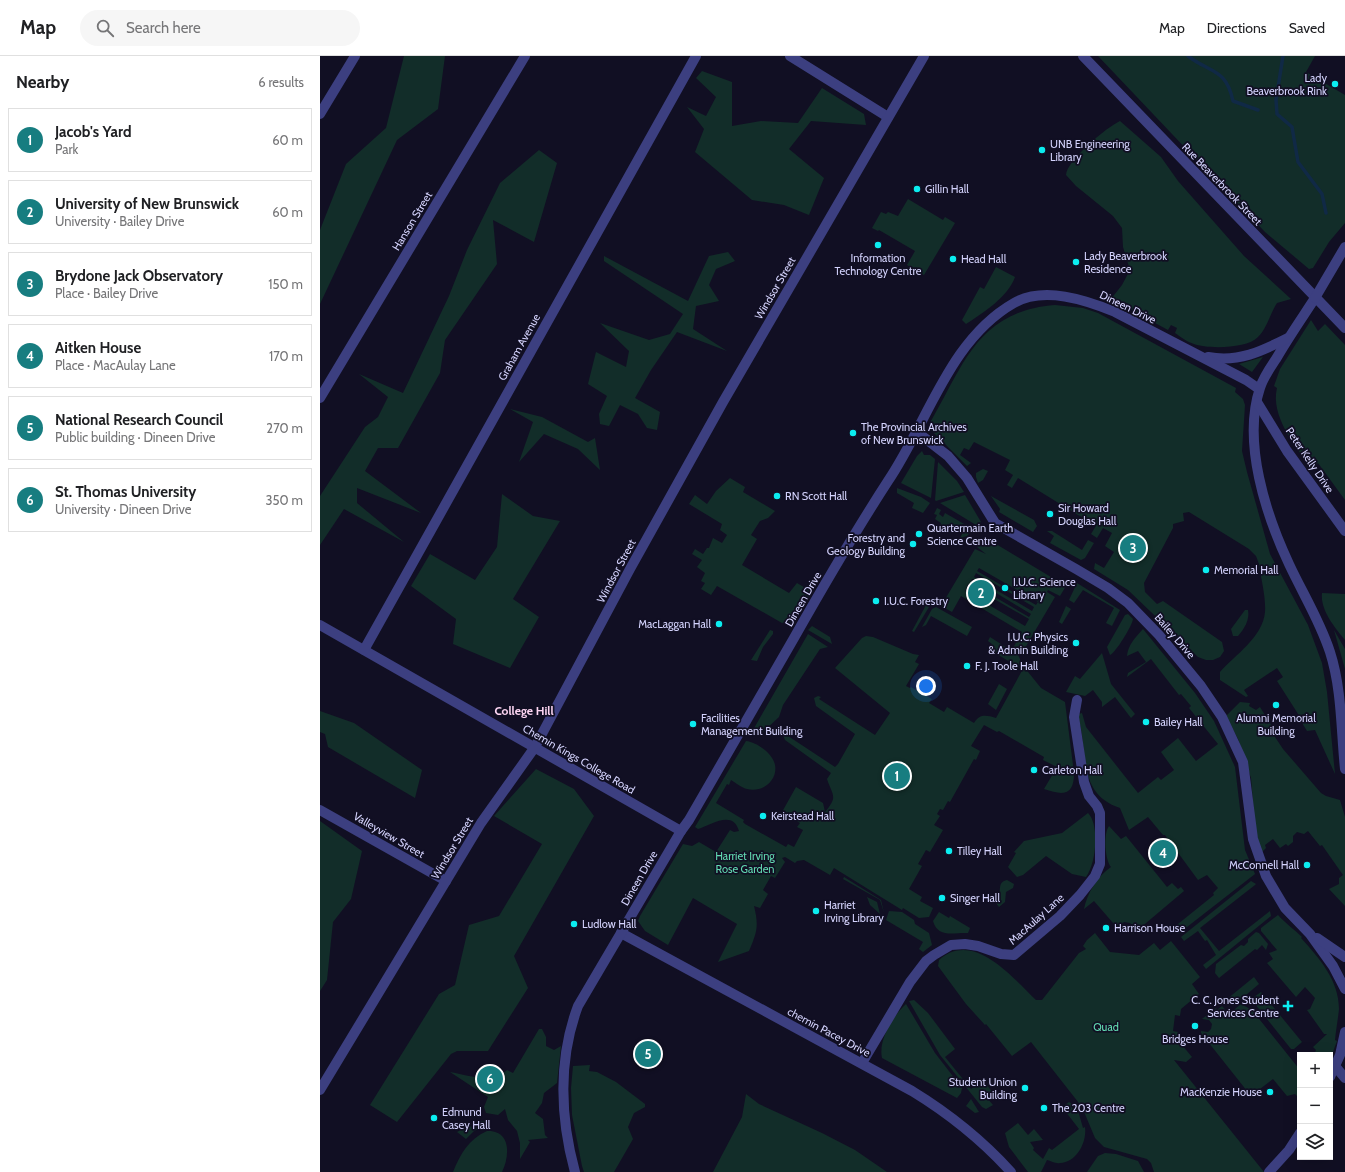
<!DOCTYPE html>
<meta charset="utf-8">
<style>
:root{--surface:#fff;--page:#f6f6f6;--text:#202124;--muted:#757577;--line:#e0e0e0;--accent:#177d80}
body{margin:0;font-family:Cabin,sans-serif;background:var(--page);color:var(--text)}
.controls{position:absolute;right:12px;bottom:12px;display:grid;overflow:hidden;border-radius:0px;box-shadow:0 4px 16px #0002}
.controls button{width:36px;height:36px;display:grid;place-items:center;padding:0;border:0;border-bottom:1px solid var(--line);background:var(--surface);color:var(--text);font:20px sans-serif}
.you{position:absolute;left:606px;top:630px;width:14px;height:14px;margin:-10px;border:3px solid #fff;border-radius:50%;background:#1a73e8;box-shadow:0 0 0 6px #1a73e833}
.badge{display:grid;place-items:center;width:26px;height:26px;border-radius:50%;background:var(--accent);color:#fff;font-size:13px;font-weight:700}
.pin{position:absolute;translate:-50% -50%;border:2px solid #fff;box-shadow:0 1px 4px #0006}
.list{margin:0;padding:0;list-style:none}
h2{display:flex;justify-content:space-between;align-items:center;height:52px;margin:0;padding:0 16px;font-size:17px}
h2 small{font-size:13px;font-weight:400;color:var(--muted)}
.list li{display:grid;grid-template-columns:26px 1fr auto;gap:12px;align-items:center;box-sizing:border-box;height:64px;margin:0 8px 8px;padding:0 8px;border:1px solid var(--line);border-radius:0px}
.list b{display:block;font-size:15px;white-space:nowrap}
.list p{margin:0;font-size:13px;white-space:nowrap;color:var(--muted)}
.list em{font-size:13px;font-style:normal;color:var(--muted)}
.icon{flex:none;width:22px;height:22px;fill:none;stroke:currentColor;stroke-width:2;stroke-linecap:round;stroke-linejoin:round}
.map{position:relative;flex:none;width:1025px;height:1116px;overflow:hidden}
header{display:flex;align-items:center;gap:24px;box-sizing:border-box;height:56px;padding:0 20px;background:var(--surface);border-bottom:1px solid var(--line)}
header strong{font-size:19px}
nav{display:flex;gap:22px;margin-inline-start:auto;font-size:14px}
.search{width:280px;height:36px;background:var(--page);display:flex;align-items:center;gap:10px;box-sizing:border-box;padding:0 14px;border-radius:22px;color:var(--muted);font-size:15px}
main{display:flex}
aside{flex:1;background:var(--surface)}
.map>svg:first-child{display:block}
</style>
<header>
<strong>Map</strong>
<div class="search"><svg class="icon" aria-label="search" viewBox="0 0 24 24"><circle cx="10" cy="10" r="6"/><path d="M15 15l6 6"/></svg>Search here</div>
<nav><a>Map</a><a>Directions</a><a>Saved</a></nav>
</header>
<main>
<aside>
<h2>Nearby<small>6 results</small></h2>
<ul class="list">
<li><span class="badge">1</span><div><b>Jacob's Yard</b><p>Park</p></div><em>60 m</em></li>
<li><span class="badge">2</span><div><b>University of New Brunswick</b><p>University · Bailey Drive</p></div><em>60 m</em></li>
<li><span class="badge">3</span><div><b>Brydone Jack Observatory</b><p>Place · Bailey Drive</p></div><em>150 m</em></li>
<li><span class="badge">4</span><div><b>Aitken House</b><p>Place · MacAulay Lane</p></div><em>170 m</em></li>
<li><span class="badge">5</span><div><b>National Research Council</b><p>Public building · Dineen Drive</p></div><em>270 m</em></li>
<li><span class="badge">6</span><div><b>St. Thomas University</b><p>University · Dineen Drive</p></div><em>350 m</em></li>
</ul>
</aside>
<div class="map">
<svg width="1025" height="1116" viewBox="0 0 1025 1116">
<rect width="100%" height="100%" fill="#110f23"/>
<g fill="#122d29" fill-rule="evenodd">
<polygon points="84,0 125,0 118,53 77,84 0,248 0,174 26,108 66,72"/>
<polygon points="778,0 995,0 986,16 1025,39 1025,167 1009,186 993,212 989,213 945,176"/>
<polygon points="382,15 412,26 412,70 441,65 478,67 502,32 544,58 546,69 491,65 469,93 504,122 489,159 464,149 432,144 375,96 384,73 367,51 386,60 396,41 376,22"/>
<path d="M800,65L841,101L858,125L924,200L971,243L957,247C950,258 947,272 938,281C927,293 887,293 874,288C867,286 861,281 855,277L857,272L851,269L848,274L791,243L802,229L810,214L803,191L802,172L793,160L756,130L746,119C747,104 787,71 800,65Z"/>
<polygon points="219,94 237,107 214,186 173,164 177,208 125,284 120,317 78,392 58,392 45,415 101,457 37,432 37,447 84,486 24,453 0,489 0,440 45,371 58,361 68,341 39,318 83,337 129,240 147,194 180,127"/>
<polygon points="588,143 623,164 625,161 635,167 604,219 587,209 595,195 559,174 558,175 552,172 561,156 566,158 568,156 578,160"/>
<polygon points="408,196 415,205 396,213 389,229 399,245 376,250 373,273 407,295 357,276 331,314 315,342 340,356 337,374 327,372 318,358 300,349 289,370 280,368 279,358 287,340 268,328 276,296 306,311 309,295 280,267 329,284 350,278 363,258 284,205 284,200 368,245 389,200"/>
<path d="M676,211L695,221C688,241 663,257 646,268L642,264L660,231L664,233Z"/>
<path d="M735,249L763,252L778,257L916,332L915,336L923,343L925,349L922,395L927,416L950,498L988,569L1002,607L1007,636L1015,718L995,674L987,675L979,662L980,661L957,625L963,621L957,612L924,634L928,640L926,641L900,624V616C915,599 943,581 945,556C946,541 941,523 939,508L936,500L929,493L869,456L863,457L864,465L853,468V472L824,527L825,536L837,548L843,545L902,586L904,595L900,601L893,604H886L878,601L808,534L774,513L775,507L784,512L794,496L785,490L792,477L783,472L777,482L771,478L777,468L758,459L698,422L692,432L687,429L693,419L685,414L690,404L654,386L649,394L644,392L640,399L651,407L647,410L609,372L611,365C644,308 658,255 735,249Z"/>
<path d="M991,264L998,275L1005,268L1025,289V444L998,407L991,412C976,391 950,360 957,332L954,330L960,313Z"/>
<polygon points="943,301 932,316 919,308"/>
<polygon points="190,353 222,361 268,386 275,382 280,414 258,393 224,378 199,406 213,366"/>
<polygon points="602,395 604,399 610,399 615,403 611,442 581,427 597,400"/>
<polygon points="618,406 637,425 644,436 616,445 615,444"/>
<polygon points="663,413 668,415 663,424 658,427 656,421 656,417"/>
<polygon points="410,422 425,431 423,436 455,455 448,462 440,465 431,479 437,483 422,509 469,537 477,527 492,536 475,565 462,567 397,530 391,539 381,533 385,527 381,525 385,517 377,511 382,504 372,498 375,493 383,498 387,492 389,492 393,482 402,487 407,479 400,474 402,468 369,448 375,439 387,448 396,435"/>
<polygon points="577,432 601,441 610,447 603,457 592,452 594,447 577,437"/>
<polygon points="182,438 213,460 240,465 193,543 219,561 190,612 133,588 136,563 91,530 110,498 155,524 177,491"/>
<polygon points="645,439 661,466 656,469 620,447"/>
<polygon points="671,440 714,464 717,470 713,476 679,456 680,453"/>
<polygon points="617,452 621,454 619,458 623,461 625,457 653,473 647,480 640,482 643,476 630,469 627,473 620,469 621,467 615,463 617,459 614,458"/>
<polygon points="727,475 732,475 762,494 768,484 774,487 765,502 761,504 730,487 734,480"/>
<path d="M666,482L746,530L740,540L728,534L727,536L735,541L702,597L693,592L702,576L641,540L632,556L621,550L655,493L666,498L657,491ZM659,512L718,546L716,549L657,515ZM656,517L714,551L712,555L654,521ZM652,523H653L711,558L709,561L651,527ZM648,528L709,563L705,570L645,535Z"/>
<polygon points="757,527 800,554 792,570 786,567 794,552 763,534 754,547 749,544"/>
<path d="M1002,537L1025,538V584C1015,572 1000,554 1002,537Z"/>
<polygon points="606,549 609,551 594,576 592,575"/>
<polygon points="746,550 751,553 742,568 739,566"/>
<polygon points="616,551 652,571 647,580 611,560 606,569 602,571 612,553"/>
<path d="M925,554H928C930,564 924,573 918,580H913L911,573Z"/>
<path d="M808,558L813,563C812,570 796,596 790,599L787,591L805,559Z"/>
<polygon points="492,570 510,581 512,588 488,574"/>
<path d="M823,573L875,637L894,665L915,711L925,794L935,818L858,878L853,872L894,839L893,837L898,832L887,819L878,824L845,779H843L828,761L809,774L800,752C758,738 768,699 759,664V658L762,657L766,671L818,737L838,721L841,724L854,714L841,696L858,682L876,705L898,688L869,652L871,650L861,638L859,639L831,603L807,621L808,617L826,606L818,595L807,600C808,589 815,582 823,573Z"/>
<polygon points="450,574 453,575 453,578 443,591 437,605 431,604"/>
<polygon points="1014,574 1025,593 1025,613"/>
<polygon points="488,578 508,591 500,593 463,649 459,661 443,676 436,676 433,674"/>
<path d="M546,580L553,581L593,598L599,599L595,606L599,608L586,630L590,632L591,631L612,643L609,647L624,656L627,651L654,667C660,658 665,659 676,662L704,611L721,632L745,646L754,717C754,741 742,739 724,733L737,711L723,704L724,701L679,675L677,676L664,669L651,690L660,695L656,704L654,703L630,746L628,745L623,754L620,753L617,758L620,760L614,769L623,774L610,796L606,794L598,808L602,810L589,833L602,841L600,845L613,852L609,861L599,862L583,852L582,854L514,812L510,819L484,804L477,805L475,807L465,801L462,802L465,806L455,822L451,820L443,834L448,838L440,852L434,850C439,870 437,876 429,895L398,906L417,868L373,842L348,889L325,875L318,865L320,860L363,788L372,790L379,786L396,796L410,774L414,776L419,775C413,753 391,769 378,773L375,771L426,685C437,686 453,698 455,709C458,725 442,737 427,733C422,732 416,727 411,724L409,729L407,728L396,747L424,764L423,766L425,768L466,791L468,788L474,791L483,774L477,771L480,767L462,756L476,731L503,747L505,756C518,740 513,741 507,723L511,717L465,684L463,679L465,678L515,711L518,708L535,678L496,650L494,642L498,640L501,641L499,643L555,679L570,657L515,612L542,582Z"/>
<polygon points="670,581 698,599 700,603 700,612 670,594 672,588 668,585"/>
<polygon points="782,597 791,628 815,658 811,662 795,641 782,651 782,646 773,634 765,640 746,636 755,620 760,623"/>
<polygon points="679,628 687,633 676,654 668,648"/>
<polygon points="920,646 930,647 929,650 936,654 940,651 953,672 955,671 957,675 953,678 963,693 1001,737 1006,740 1020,744 1025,761 1025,850 1009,833 1019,828 1019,822 1023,819 1002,789 1000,790 988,775 984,778 977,776 973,780 973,786 968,790 966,788 960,792 953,783 945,789 946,792 941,797 935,771 931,722 918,683 906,660"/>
<polygon points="0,655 34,667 102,714 95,742 8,691 5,678 0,676"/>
<polygon points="216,713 254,733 274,760 194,900 208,932 168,995 137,995 131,998 77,1066 50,1049 119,938 135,929 149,869 179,860 222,788 174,760"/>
<path d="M768,757C780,769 776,808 766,821L752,818L726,800L703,819L697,821L688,811L696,797L694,796L704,785L742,777Z"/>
<polygon points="0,765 42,795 31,843 13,866 7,924 0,935"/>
<path d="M789,770L801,783L806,780L847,831L852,827L858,833L861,831L864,835L813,878V870L810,867L804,866L800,869V875L774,845L764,853C767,837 778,820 791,811C785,804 783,778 789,770Z"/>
<polygon points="524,821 561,844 564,857 560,844 523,823"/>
<path d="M687,824L694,828L693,832L686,836L685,846L679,851L672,842L679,839C681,832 678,826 687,824Z"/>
<polygon points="931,825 936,828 935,829 880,872 899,895 950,855 951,860 886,913 883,909 896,899 887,884 885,885 878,875 864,885 861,881"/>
<polygon points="547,841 557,846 560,858 550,849"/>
<polygon points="569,855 582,856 594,864 595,868 609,877 612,889 603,896 599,893 603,886 566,864"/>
<path d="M619,856L629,862L630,860L650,872L648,877C635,876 618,883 613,865Z"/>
<path d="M958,859C966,868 974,873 982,881L981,882C999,902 1019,924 1019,953C1018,963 1016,974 1015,984L1017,985L1010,1004V999H994L996,994L993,991L1007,978H1004L987,954L990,953L995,942L985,931L976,941L947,907L953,903L949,897L957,894L941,875V872Z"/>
<polygon points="936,876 939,877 948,888 946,894 942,889 937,894 935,893 899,922 895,917 896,908 921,889 924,890 928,886 928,883"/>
<path d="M775,877L790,896L819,899L834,887L840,894L851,885L880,921L872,928L879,938L861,953L860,960L855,959L853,975L858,976L857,983L872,1001L866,1006L854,1004L944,1116H834L831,1107L827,1103L784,1091L775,1082L762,1051L711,986L692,1000L666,968L665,969L646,948L618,910L619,904C653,873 693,922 716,944H722L759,897L766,893L763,890L767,884Z"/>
<polygon points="934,921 939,928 913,950 907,943"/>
<polygon points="941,936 982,986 974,993 971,993 931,943"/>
<polygon points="594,944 608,957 635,993 625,1001 651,1033 663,1024 673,1037 667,1042 673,1049 666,1053 662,1051 620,999 589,945"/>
<path d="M586,948L615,997L642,1032L641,1037L637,1042L562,1002C558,984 573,960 586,948Z"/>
<polygon points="921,948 932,954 980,1014 980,1043 975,1038 967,1040 953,1023 931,1040 881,977 881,975 888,976 891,973 892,968 889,964 882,963 896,952 897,954 902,950 909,958"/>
<path d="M219,973H222L226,981V990L234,994L241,990L237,1027L224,1037L222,1047L215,1057L223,1063L225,1079L228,1082L208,1084L210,1086L200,1103V1087L197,1075L188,1064L185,1053L178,1059L166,1057L164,1051L168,1041L130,1016C148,1019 173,1029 187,1014L193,1017Z"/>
<polygon points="270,1009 269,1015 277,1016 296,1026 325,1048 325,1051 314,1057 308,1071 313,1083 294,1116 264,1116 262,1110 252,1059 251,1032 253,1010"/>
<polygon points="426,1038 439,1048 502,1077 535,1094 567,1116 393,1116 422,1061"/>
<polygon points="651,1043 659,1056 655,1057 646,1050"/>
<path d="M749,1046L757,1051L763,1072L765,1071C767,1086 757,1106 740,1107C736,1108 731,1105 727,1104L721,1116H708L689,1091L685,1077L698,1067L708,1079L714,1073L723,1084L710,1086L714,1092L713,1094L723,1103L729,1092L732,1094L759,1073L742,1051Z"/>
<polygon points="161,1065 165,1065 165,1070 154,1075 146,1083 137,1076 148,1070 155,1071 155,1069 161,1068"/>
<path d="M167,1075C191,1074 190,1100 182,1116H133C140,1098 149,1083 167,1075Z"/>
<polygon points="785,1097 796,1098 818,1105 824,1116 767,1116 778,1100"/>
</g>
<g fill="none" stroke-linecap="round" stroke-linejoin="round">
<g stroke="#102946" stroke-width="3.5">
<path d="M868,0C890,17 906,12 913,45L938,54"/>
<polyline points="963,0 956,44 957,58 972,71 978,106 1002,138 1006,157"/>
</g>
<g stroke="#3c3f80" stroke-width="10">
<polyline points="470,0 568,61"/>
<polyline points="0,58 35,0"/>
<path d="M995,242C982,262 968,282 956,303C950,312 943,322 940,332C922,386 946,459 969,508C983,538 1000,565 1010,596C1022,633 1021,675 1025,713"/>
<path d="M888,301C918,307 942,295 968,282"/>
<polyline points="0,342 205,0"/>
<polyline points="937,346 967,395 1025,475"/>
<polyline points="597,376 628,400 647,422 675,467 756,513 788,532 808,547 839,579 881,630 902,661 923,706 933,783 946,820 965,852 990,878 1013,910 1025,933"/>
<polyline points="0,569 361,775"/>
<polyline points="44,594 376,0"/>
<polyline points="0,754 126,825"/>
<path d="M301,877L592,1035C628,1057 662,1084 691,1116"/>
<polyline points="997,882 1025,901"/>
<polyline points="542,1007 590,926 606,905 614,899 631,889 645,888 658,890 681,898 694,899 740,860 760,839 775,820 780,808 780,757 777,750 769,740 764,726 754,661 757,644"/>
<polyline points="1015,1010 1025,1022"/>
<polyline points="1010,1021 1020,999 1025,976"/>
<polyline points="0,1034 161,767 215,691 310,513 403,346 604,0"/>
<path d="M255,1116C240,1062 238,1003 258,950L361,775L369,764C404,703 439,643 474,582C504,529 535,476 568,425C608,366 629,284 694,247C724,230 766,244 795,256L926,324L939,333"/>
<polyline points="949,1116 969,1094 980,1077"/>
</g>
<g stroke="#3c3f80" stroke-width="10">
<polyline points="763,0 1025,272"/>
<polyline points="995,242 1025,191"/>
</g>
</g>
<g fill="#0bedf0" stroke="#110f23" stroke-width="1.5">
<circle cx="1015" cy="28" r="4"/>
<circle cx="722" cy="94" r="4"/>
<circle cx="597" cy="133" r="4"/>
<circle cx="558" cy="189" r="4"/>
<circle cx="633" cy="203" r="4"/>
<circle cx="756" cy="206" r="4"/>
<circle cx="533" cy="377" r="4"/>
<circle cx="457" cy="440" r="4"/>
<circle cx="730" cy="458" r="4"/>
<circle cx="599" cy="478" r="4"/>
<circle cx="593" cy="488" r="4"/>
<circle cx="886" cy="514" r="4"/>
<circle cx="685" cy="532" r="4"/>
<circle cx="556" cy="545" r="4"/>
<circle cx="399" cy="568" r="4"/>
<circle cx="756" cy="587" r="4"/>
<circle cx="647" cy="610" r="4"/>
<circle cx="956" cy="649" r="4"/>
<circle cx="826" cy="666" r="4"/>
<circle cx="373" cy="668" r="4"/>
<circle cx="714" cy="714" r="4"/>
<circle cx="443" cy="760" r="4"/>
<circle cx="629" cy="795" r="4"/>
<circle cx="987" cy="809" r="4"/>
<circle cx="622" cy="842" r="4"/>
<circle cx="496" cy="855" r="4"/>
<circle cx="254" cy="868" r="4"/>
<circle cx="786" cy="872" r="4"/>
<path d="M966 944h4v4h4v4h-4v4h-4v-4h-4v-4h4z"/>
<circle cx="875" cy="970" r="4"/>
<circle cx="705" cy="1032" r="4"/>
<circle cx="950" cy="1036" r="4"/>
<circle cx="724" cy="1052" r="4"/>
<circle cx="114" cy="1062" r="4"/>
</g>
<g text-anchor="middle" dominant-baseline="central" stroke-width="3.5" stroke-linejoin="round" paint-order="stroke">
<g font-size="11" fill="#d4d3fd" stroke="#110f23" text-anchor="start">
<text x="1007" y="22" text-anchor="end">Lady<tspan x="1007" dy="13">Beaverbrook Rink</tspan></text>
<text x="730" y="88">UNB Engineering<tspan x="730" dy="13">Library</tspan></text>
<text x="605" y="133">Gillin Hall</text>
<text x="764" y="200">Lady Beaverbrook<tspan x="764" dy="13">Residence</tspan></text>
<text x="558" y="202" text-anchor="middle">Information<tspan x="558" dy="13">Technology Centre</tspan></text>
<text x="641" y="203">Head Hall</text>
<text x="541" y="371">The Provincial Archives<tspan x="541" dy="13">of New Brunswick</tspan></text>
<text x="465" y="440">RN Scott Hall</text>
<text x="738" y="452">Sir Howard<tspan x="738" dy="13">Douglas Hall</tspan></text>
<text x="607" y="472">Quartermain Earth<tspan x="607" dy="13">Science Centre</tspan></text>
<text x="585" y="482" text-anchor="end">Forestry and<tspan x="585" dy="13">Geology Building</tspan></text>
<text x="894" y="514">Memorial Hall</text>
<text x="693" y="526">I.U.C. Science<tspan x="693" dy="13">Library</tspan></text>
<text x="564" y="545">I.U.C. Forestry</text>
<text x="391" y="568" text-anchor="end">MacLaggan Hall</text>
<text x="748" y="581" text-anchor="end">I.U.C. Physics<tspan x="748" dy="13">&amp; Admin Building</tspan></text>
<text x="655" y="610">F. J. Toole Hall</text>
<text x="381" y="662">Facilities<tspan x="381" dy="13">Management Building</tspan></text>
<text x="956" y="662" text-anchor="middle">Alumni Memorial<tspan x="956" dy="13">Building</tspan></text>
<text x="834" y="666">Bailey Hall</text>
<text x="722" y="714">Carleton Hall</text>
<text x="451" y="760">Keirstead Hall</text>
<text x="637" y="795">Tilley Hall</text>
<text x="979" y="809" text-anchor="end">McConnell Hall</text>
<text x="630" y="842">Singer Hall</text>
<text x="504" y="849">Harriet<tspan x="504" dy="13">Irving Library</tspan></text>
<text x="262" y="868">Ludlow Hall</text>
<text x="794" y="872">Harrison House</text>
<text x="959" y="944" text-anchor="end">C. C. Jones Student<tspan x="959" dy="13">Services Centre</tspan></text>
<text x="875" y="983" text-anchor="middle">Bridges House</text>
<text x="697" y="1026" text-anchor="end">Student Union<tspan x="697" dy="13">Building</tspan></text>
<text x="942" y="1036" text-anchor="end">MacKenzie House</text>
<text x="732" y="1052">The 203 Centre</text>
<text x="122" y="1056">Edmund<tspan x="122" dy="13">Casey Hall</tspan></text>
</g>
<g font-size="11" fill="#d4d3fd" stroke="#110f23">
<text transform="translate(902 128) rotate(46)">Rue Beaverbrook Street</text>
<text transform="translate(92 165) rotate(-59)">Hanson Street</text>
<text transform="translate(455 232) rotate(-60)">Windsor Street</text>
<text transform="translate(808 251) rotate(26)">Dineen Drive</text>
<text transform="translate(199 291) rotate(-61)">Graham Avenue</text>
<text transform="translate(990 404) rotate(56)">Peter Kelly Drive</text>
<text transform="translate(296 515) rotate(-62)">Windsor Street</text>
<text transform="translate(483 543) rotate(-60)">Dineen Drive</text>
<text transform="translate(855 580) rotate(49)">Bailey Drive</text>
<text transform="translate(259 703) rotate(30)">Chemin Kings College Road</text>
<text transform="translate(69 779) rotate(30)">Valleyview Street</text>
<text transform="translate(132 792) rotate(-59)">Windsor Street</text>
<text transform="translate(319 822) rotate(-60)">Dineen Drive</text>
<text transform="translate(716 863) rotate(-42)">MacAulay Lane</text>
<text transform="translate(509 976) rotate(28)">chemin Pacey Drive</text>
</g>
<g font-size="11" fill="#62dab2" stroke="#110f23">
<text x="425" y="800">Harriet Irving<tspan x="425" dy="13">Rose Garden</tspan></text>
<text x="786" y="971">Quad</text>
</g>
<g font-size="12" font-weight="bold" fill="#fdd5f2" stroke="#110f23">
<text x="204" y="654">College Hill</text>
</g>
</g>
</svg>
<div class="controls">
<button>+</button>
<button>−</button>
<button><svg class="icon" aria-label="layers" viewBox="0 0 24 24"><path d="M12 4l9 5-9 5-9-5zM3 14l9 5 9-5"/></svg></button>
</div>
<div class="you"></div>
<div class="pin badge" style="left:577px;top:720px">1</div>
<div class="pin badge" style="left:661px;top:537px">2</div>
<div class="pin badge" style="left:813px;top:492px">3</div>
<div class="pin badge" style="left:843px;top:797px">4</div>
<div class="pin badge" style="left:328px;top:998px">5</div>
<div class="pin badge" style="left:170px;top:1023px">6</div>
</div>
</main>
